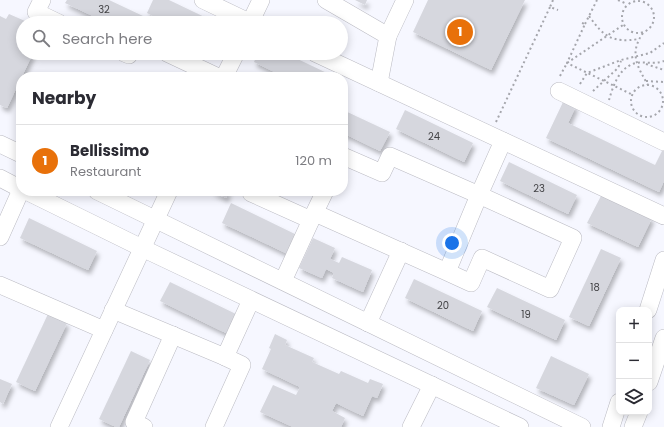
<!DOCTYPE html>
<meta charset="utf-8">
<style>
:root{--surface:#fff;--page:#f2f2f3;--text:#2b2b33;--muted:#7c7c81;--line:#e1e1e2;--accent:#398188}
body{margin:0;font-family:Poppins,sans-serif;background:var(--page);color:var(--text)}
.controls{position:absolute;right:12px;bottom:12px;display:grid;overflow:hidden;border-radius:8px;box-shadow:0 2px 10px #0003}
.controls button{width:36px;height:36px;display:grid;place-items:center;padding:0;border:0;border-bottom:1px solid var(--line);background:var(--surface);color:var(--text);font:20px sans-serif}
.you{position:absolute;left:452px;top:243px;width:14px;height:14px;margin:-10px;border:3px solid #fff;border-radius:50%;background:#1a73e8;box-shadow:0 0 0 6px #1a73e833}
.badge{display:grid;place-items:center;width:26px;height:26px;border-radius:50%;background:var(--accent);color:#fff;font-size:13px;font-weight:700}
.pin{position:absolute;translate:-50% -50%;border:2px solid #fff;box-shadow:0 1px 4px #0006}
.list{margin:0;padding:0;list-style:none}
h2{display:flex;justify-content:space-between;align-items:center;height:52px;margin:0;padding:0 16px;font-size:17px}
h2 small{font-size:13px;font-weight:400;color:var(--muted)}
.list li{display:grid;grid-template-columns:26px 1fr auto;gap:12px;align-items:center;box-sizing:border-box;height:72px;padding:0 16px;border-top:1px solid var(--line)}
.list b{display:block;font-size:15px;white-space:nowrap}
.list p{margin:0;font-size:13px;white-space:nowrap;color:var(--muted)}
.list em{font-size:13px;font-style:normal;color:var(--muted)}
.icon{flex:none;width:22px;height:22px;fill:none;stroke:currentColor;stroke-width:2;stroke-linecap:round;stroke-linejoin:round}
.map{position:relative;flex:none;width:664px;height:427px;overflow:hidden}
.search{position:absolute;background:var(--surface);box-shadow:0 2px 10px #0003;left:16px;top:16px;width:332px;height:44px;display:flex;align-items:center;gap:10px;box-sizing:border-box;padding:0 14px;border-radius:22px;color:var(--muted);font-size:15px}
.panel{position:absolute;background:var(--surface);box-shadow:0 2px 10px #0003;left:16px;top:72px;width:332px;height:124px;border-radius:16px}
.map>svg:first-child{display:block}
</style>
<div class="map">
<svg width="664" height="427" viewBox="0 0 664 427">
<defs>
<filter id="shadow"><feDropShadow dx="2.5" dy="4.5" stdDeviation="2" flood-color="#0004"/></filter>
</defs>
<rect width="100%" height="100%" fill="#f6f7ff"/>
<g fill="#d6d7de" filter="url(#shadow)">
<polygon points="67,0 109,0 143,16 139,23 108,23 65,3"/>
<polygon points="153,0 169,0 217,23 167,23 147,13"/>
<polygon points="355,0 367,0 365,5"/>
<polygon points="428,0 525,0 491,70 413,32"/>
<polygon points="9,14 25,21 22,27 23,53 33,53 7,108 0,105 0,16 6,19"/>
<polygon points="258,53 285,53 331,75 330,77 285,77 254,62"/>
<polygon points="564,100 576,106 568,123 655,165 663,149 664,150 664,181 659,192 546,138"/>
<polygon points="343,110 390,132 380,151 343,133"/>
<polygon points="405,110 473,143 464,162 396,129"/>
<polygon points="509,162 577,195 568,214 500,181"/>
<polygon points="211,191 229,191 226,198"/>
<polygon points="602,194 652,218 638,247 587,223"/>
<polygon points="231,203 299,236 290,255 222,223"/>
<polygon points="29,218 97,251 88,270 20,238"/>
<polygon points="313,238 335,248 330,259 339,263 342,257 372,270 363,292 332,278 334,273 326,269 322,278 299,268"/>
<polygon points="601,249 621,258 589,326 569,317"/>
<polygon points="414,279 482,311 473,331 405,298"/>
<polygon points="170,282 238,315 228,334 160,301"/>
<polygon points="497,288 565,320 556,340 487,307"/>
<polygon points="48,314 67,323 35,391 16,382"/>
<polygon points="275,334 287,340 285,345 314,358 312,362 339,374 341,371 368,383 370,379 383,384 377,398 372,396 363,416 336,403 332,411 345,418 341,427 293,427 260,412 273,385 296,395 300,387 262,369 271,349 269,348"/>
<polygon points="131,351 150,360 119,427 116,427 99,419"/>
<polygon points="551,356 589,374 574,405 536,388"/>
<polygon points="0,379 12,384 3,404 0,402"/>
</g>
<g fill="none" stroke-linecap="round" stroke-linejoin="round">
<g stroke="#bbbbc3" stroke-width="18">
<g id="minor">
<polyline points="42,0 36,12 59,23"/>
<polyline points="203,0 251,23"/>
<polyline points="326,0 388,36 379,83"/>
<polyline points="250,23 261,0"/>
<polyline points="388,36 405,0"/>
<polyline points="124,53 129,55 130,53"/>
<polyline points="167,53 218,77"/>
<polyline points="315,53 664,216"/>
<polyline points="224,77 236,53"/>
<polyline points="559,91 664,142"/>
<polyline points="0,144 21,154"/>
<polyline points="343,156 382,173 390,156 479,195 503,141"/>
<polyline points="0,178 21,189"/>
<polyline points="26,191 142,248 520,427"/>
<polyline points="97,191 582,427"/>
<polyline points="252,191 251,193 311,220 283,281"/>
<polyline points="315,213 447,272 479,195 573,238 550,289 482,258 471,283 447,272"/>
<polyline points="311,220 325,191"/>
<polyline points="0,237 21,190"/>
<polyline points="0,285 104,330"/>
<polyline points="113,310 225,357 251,300"/>
<polyline points="648,310 664,260"/>
<polyline points="368,323 401,251"/>
<polyline points="649,382 664,338"/>
<polyline points="59,427 169,191"/>
<polyline points="144,427 134,422 173,335"/>
<polyline points="214,427 242,365 225,357"/>
<polyline points="411,427 432,385"/>
<polyline points="611,427 619,402"/>
<polyline points="633,427 639,412"/>
</g>
</g>
<g stroke="#a5a6ac" stroke-width="2" stroke-dasharray="2 3" stroke-linecap="butt">
<polyline points="553,0 550,7 558,10"/>
<polyline points="618,0 627,4"/>
<circle cx="638" cy="17" r="16"/>
<path d="M589,16C604,37 612,43 639,39"/>
<polyline points="582,23 585,24 567,63 633,95"/>
<polyline points="585,24 597,0"/>
<path d="M643,33C629,53 637,66 648,85"/>
<polyline points="646,64 664,70"/>
<polyline points="560,76 567,63 623,25"/>
<polyline points="646,81 664,82"/>
<polyline points="580,84 587,73 621,60 650,53 664,43"/>
<circle cx="647" cy="101" r="16"/>
<polyline points="593,91 618,68 621,61"/>
<path d="M609,100C613,86 619,67 636,63C645,61 653,65 664,61"/>
<polyline points="496,122 550,7"/>
</g>
<use href="#minor" stroke="#fff" stroke-width="17"/>
</g>
<g text-anchor="middle" dominant-baseline="central" stroke-width="3.5" stroke-linejoin="round" paint-order="stroke">
<g font-size="10" fill="#424245">
<text x="104" y="9">32</text>
<text x="434" y="136">24</text>
<text x="539" y="188">23</text>
<text x="595" y="287">18</text>
<text x="443" y="305">20</text>
<text x="526" y="314">19</text>
</g>
</g>
</svg>
<div class="controls">
<button>+</button>
<button>−</button>
<button><svg class="icon" aria-label="layers" viewBox="0 0 24 24"><path d="M12 4l9 5-9 5-9-5zM3 14l9 5 9-5"/></svg></button>
</div>
<div class="you"></div>
<div class="pin badge" style="left:460px;top:32px;background:#e8710a">1</div>
<div class="search"><svg class="icon" aria-label="search" viewBox="0 0 24 24"><circle cx="10" cy="10" r="6"/><path d="M15 15l6 6"/></svg>Search here</div>
<section class="panel">
<h2>Nearby<small></small></h2>
<ul class="list">
<li><span class="badge" style="background:#e8710a">1</span><div><b>Bellissimo</b><p>Restaurant</p></div><em>120 m</em></li>
</ul>
</section>
</div>
